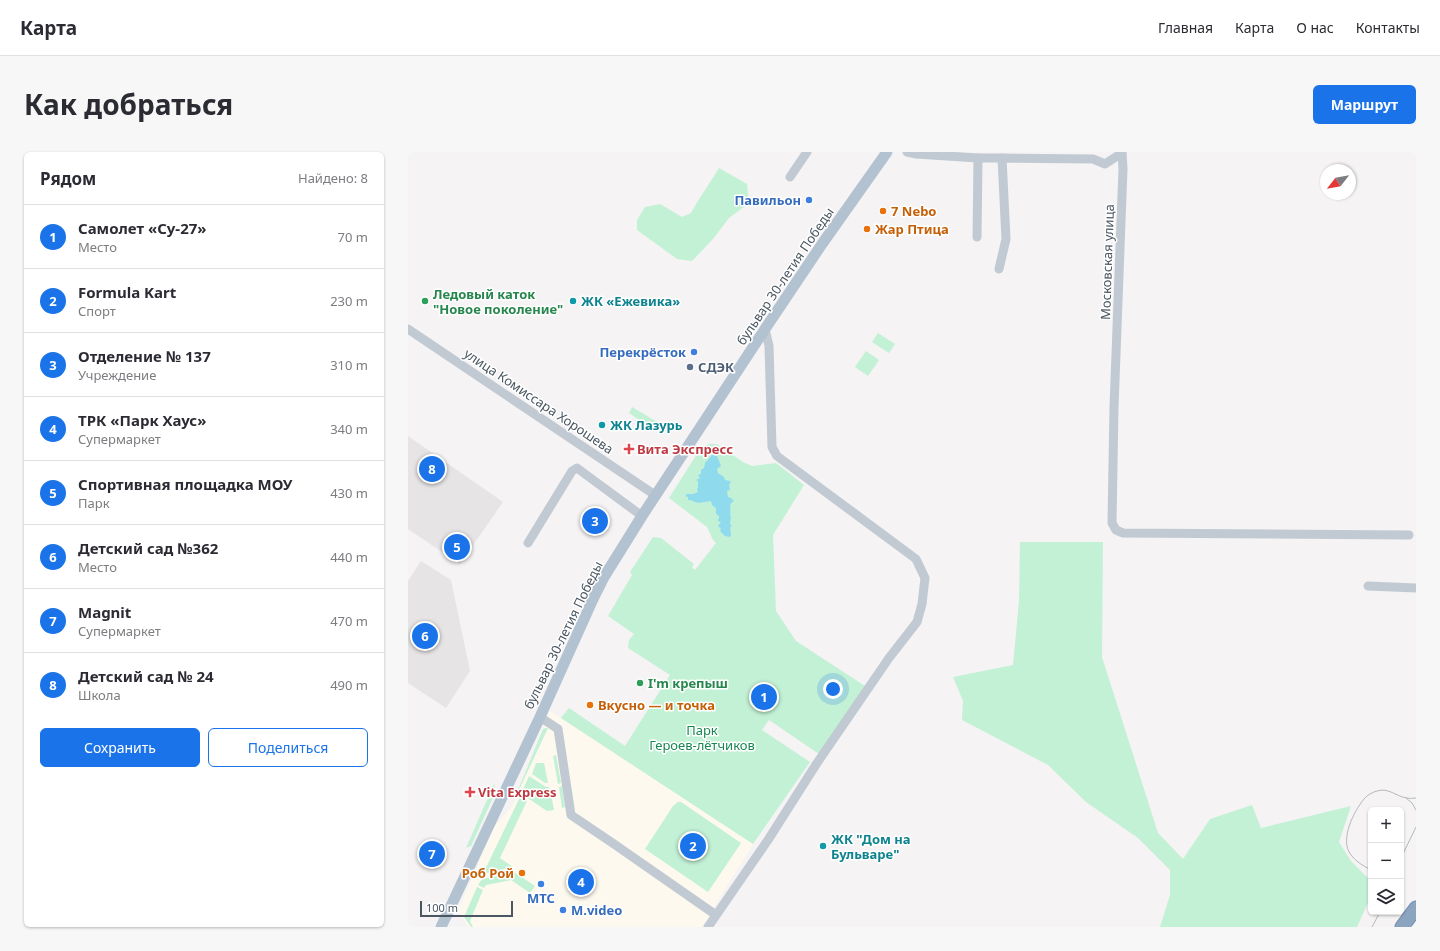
<!DOCTYPE html>
<html lang="ru">
<meta charset="utf-8">
<style>
:root{--surface:#fff;--page:#f7f7f7;--text:#2b2b33;--muted:#7c7c81;--line:#e1e1e2;--accent:#1a73e8}
body{margin:0;font-family:"Noto Sans",sans-serif;background:var(--page);color:var(--text)}
.controls{position:absolute;right:12px;bottom:12px;display:grid;overflow:hidden;border-radius:6px;box-shadow:0 1px 3px #0004}
.controls button{width:36px;height:36px;display:grid;place-items:center;padding:0;border:0;border-bottom:1px solid var(--line);background:var(--surface);color:var(--text);font:20px sans-serif}
.compass{position:absolute;left:912px;top:12px;width:36px;height:36px;border-radius:50%;background:var(--surface);box-shadow:0 1px 3px #0004;rotate:239deg}
.scale{position:absolute;left:12px;bottom:10px;width:93px;box-sizing:border-box;padding-left:4px;border:2px solid #4a5661;border-top:0;font-size:11px;line-height:14px;white-space:nowrap;color:#4a5661;-webkit-text-stroke:3px #fff;paint-order:stroke}
.you{position:absolute;left:425px;top:537px;width:14px;height:14px;margin:-10px;border:3px solid #fff;border-radius:50%;background:#1a73e8;box-shadow:0 0 0 6px #1a73e833}
.badge{display:grid;place-items:center;width:26px;height:26px;border-radius:50%;background:var(--accent);color:#fff;font-size:13px;font-weight:700}
.pin{position:absolute;translate:-50% -50%;border:2px solid #fff;box-shadow:0 1px 4px #0006}
.list{margin:0;padding:0;list-style:none}
h2{display:flex;justify-content:space-between;align-items:center;height:52px;margin:0;padding:0 16px;font-size:17px}
h2 small{font-size:13px;font-weight:400;color:var(--muted)}
.list li{display:grid;grid-template-columns:26px 1fr auto;gap:12px;align-items:center;box-sizing:border-box;height:64px;padding:0 16px;border-top:1px solid var(--line)}
.list b{display:block;font-size:15px;white-space:nowrap}
.list p{margin:0;font-size:13px;white-space:nowrap;color:var(--muted)}
.list em{font-size:13px;font-style:normal;color:var(--muted)}
.actions{display:flex;gap:8px;padding:12px 16px}
.actions a{flex:1;padding:9px 0;border:1px solid var(--accent);border-radius:6px;text-align:center;font-size:14px;color:var(--accent)}
.actions .main{background:var(--accent);color:#fff}
.icon{flex:none;width:22px;height:22px;fill:none;stroke:currentColor;stroke-width:2;stroke-linecap:round;stroke-linejoin:round}
.map{position:relative;flex:none;width:1008px;height:775px;overflow:hidden;border-radius:6px}
header{display:flex;align-items:center;gap:24px;box-sizing:border-box;height:56px;padding:0 20px;background:var(--surface);border-bottom:1px solid var(--line)}
header strong{font-size:19px}
nav{display:flex;gap:22px;margin-inline-start:auto;font-size:14px}
.intro{display:flex;align-items:center;justify-content:space-between;box-sizing:border-box;height:96px;padding:0 24px}
h1{margin:0;font-size:28px}
.button{padding:10px 18px;border-radius:6px;background:var(--accent);color:#fff;font-size:14px;font-weight:700}
main{display:flex;gap:24px;padding:0 24px}
aside{flex:1;background:var(--surface);border-radius:6px;box-shadow:0 1px 3px #0004}
.map>svg:first-child{display:block}
</style>
<header>
<strong>Карта</strong>
<nav><a>Главная</a><a>Карта</a><a>О нас</a><a>Контакты</a></nav>
</header>
<div class="intro"><h1>Как добраться</h1><a class="button">Маршрут</a></div>
<main>
<aside>
<h2>Рядом<small>Найдено: 8</small></h2>
<ul class="list">
<li><span class="badge">1</span><div><b>Самолет «Су-27»</b><p>Место</p></div><em>70 m</em></li>
<li><span class="badge">2</span><div><b>Formula Kart</b><p>Спорт</p></div><em>230 m</em></li>
<li><span class="badge">3</span><div><b>Отделение № 137</b><p>Учреждение</p></div><em>310 m</em></li>
<li><span class="badge">4</span><div><b>ТРК «Парк Хаус»</b><p>Супермаркет</p></div><em>340 m</em></li>
<li><span class="badge">5</span><div><b>Спортивная площадка МОУ</b><p>Парк</p></div><em>430 m</em></li>
<li><span class="badge">6</span><div><b>Детский сад №362</b><p>Место</p></div><em>440 m</em></li>
<li><span class="badge">7</span><div><b>Magnit</b><p>Супермаркет</p></div><em>470 m</em></li>
<li><span class="badge">8</span><div><b>Детский сад № 24</b><p>Школа</p></div><em>490 m</em></li>
</ul>
<div class="actions"><a class="main">Сохранить</a><a>Поделиться</a></div>
</aside>
<div class="map">
<svg width="1008" height="775" viewBox="0 0 1008 775">
<rect width="100%" height="100%" fill="#f5f3f3"/>
<polygon fill="#fdf9ef" points="142,559 345,692 294,775 61,775 50,759 86,675 103,655"/>
<g fill="#e6e4e5">
<polygon points="0,284 95,350 52,412 0,377"/>
<polygon points="13,409 43,428 62,519 38,556 0,531 0,429"/>
</g>
<g fill="#c3f1d5">
<path d="M311,16L339,32L341,51L321,66L305,87L284,109L269,107L229,78V68L237,55L252,52L274,65L283,61C291,46 302,31 311,16Z"/>
<polygon points="470,181 487,192 481,201 464,190"/>
<polygon points="458,199 471,208 460,224 447,215"/>
<polygon points="224,255 251,271 247,279 221,261"/>
<polygon points="300,292 309,292 335,310 344,314 368,311 396,333 365,383 368,459 388,489 457,534 411,602 361,568 354,578 402,610 345,692 153,566 161,556 217,594 262,523 220,496 221,488 226,482 200,464 224,423 222,420 245,385 253,386 286,412 284,415 287,418 308,391 305,388 299,375 261,346 289,302"/>
<polygon points="49,389 55,393 49,402 43,397"/>
<polygon points="612,390 695,390 694,505 750,681 775,707 802,667 844,653 853,676 943,654 931,690 943,709 963,729 963,744 949,775 752,775 762,743 762,718 730,686 678,650 640,613 554,568 555,549 545,525 605,513 611,449"/>
<polygon points="138,576 140,576 103,655 135,577"/>
<polygon points="148,603 153,631 150,632 145,604"/>
<polygon points="128,611 136,611 140,631 137,631 124,622"/>
<polygon points="121,624 138,635 141,635 142,639 113,642"/>
<polygon points="86,632 88,639 63,694 58,696"/>
<polygon points="154,634 157,655 154,656 151,635"/>
<polygon points="143,642 146,658 139,659 118,645"/>
<polygon points="112,645 119,649 92,706 105,715 75,722"/>
<polygon points="270,650 273,650 333,691 300,740 237,697 265,654"/>
<polygon points="106,720 127,734 122,741 103,728 78,733 76,736 70,733 74,727"/>
<polygon points="69,735 75,738 62,769 65,775 63,775 56,765"/>
</g>
<path fill="#90daee" d="M305,302L309,304L313,314L309,317L310,321L316,325L317,328L322,329L323,331L321,332L322,338L319,339L320,345L323,346L326,349C319,352 324,358 322,363L323,364L322,372L324,374L322,375L323,383L322,385L317,384L312,379L313,377L310,374L313,370L310,369V367H311V364L308,362V356L304,353L303,349L290,351L285,349H284L283,348H280V345L277,344L279,342H285L290,340L289,337L290,336V329L288,328L292,326L290,323L293,322V318L296,316L297,311Z"/>
<g fill="none" stroke-linecap="round" stroke-linejoin="round">
<g stroke="#7690ad" stroke-width="15">
<polyline id="highway" points="994,775 1008,756"/>
</g>
<g stroke="#c1cad2" stroke-width="9">
<polyline points="499,0 508,2 570,6 569,85"/>
<polyline points="714,0 715,17 706,255 704,371 708,378 715,381 1001,383"/>
<polyline points="570,6 594,6"/>
<polyline points="382,25 399,0"/>
<polyline points="591,117 598,87 594,6 685,7 697,12 714,1"/>
<polyline points="0,177 247,343"/>
<polyline points="120,391 164,319 169,316 234,364"/>
<polyline points="960,434 1008,436"/>
<polyline points="132,565 150,577 163,663 206,692 308,763"/>
<polyline points="300,775 360,688 409,611 481,506 509,470 514,452 517,426 508,407 369,304 364,295 361,194 357,177"/>
</g>
<polyline stroke="#b3c2d1" stroke-width="11" points="33,775 132,565 185,447 196,425 234,364 357,177 414,92 479,0"/>
<use href="#highway" stroke="#8ba5c1" stroke-width="13"/>
<g stroke="#b5b8bd" stroke-width="1">
<polyline points="998,646 1004,651 1008,658"/>
<polyline points="993,706 1008,675"/>
<path d="M963,718C956,714 948,710 943,703C931,688 946,659 956,647C959,643 965,640 969,639C980,635 989,645 999,646C1002,647 1005,646 1008,646"/>
<polyline points="964,775 972,760"/>
</g>
</g>
<g fill="#3f7fe0" stroke="#fff" stroke-width="1.5">
<circle cx="401" cy="48" r="4"/>
<circle cx="286" cy="200" r="4"/>
<circle cx="133" cy="732" r="4"/>
<circle cx="155" cy="758" r="4"/>
</g>
<g fill="#e8710a" stroke="#fff" stroke-width="1.5">
<circle cx="475" cy="59" r="4"/>
<circle cx="459" cy="77" r="4"/>
<circle cx="182" cy="553" r="4"/>
<circle cx="114" cy="721" r="4"/>
</g>
<g fill="#2e9e5b" stroke="#fff" stroke-width="1.5">
<circle cx="17" cy="149" r="4"/>
<circle cx="232" cy="531" r="4"/>
</g>
<g fill="#0f9aa8" stroke="#fff" stroke-width="1.5">
<circle cx="165" cy="149" r="4"/>
<circle cx="194" cy="273" r="4"/>
<circle cx="415" cy="694" r="4"/>
</g>
<circle fill="#5c6f8a" stroke="#fff" stroke-width="1.5" cx="282" cy="215" r="4"/>
<g fill="#e0444e" stroke="#fff" stroke-width="1.5">
<path d="M219 291h4v4h4v4h-4v4h-4v-4h-4v-4h4z"/>
<path d="M60 634h4v4h4v4h-4v4h-4v-4h-4v-4h4z"/>
</g>
<g text-anchor="middle" dominant-baseline="central" stroke-width="3" stroke-linejoin="round" paint-order="stroke">
<g font-size="13" font-weight="bold" fill="#366cbe" stroke="#fff" text-anchor="end">
<text x="393" y="48">Павильон</text>
<text x="278" y="200">Перекрёсток</text>
<text x="133" y="746" text-anchor="middle">МТС</text>
<text x="163" y="758" text-anchor="start">M.video</text>
</g>
<g font-size="13" font-weight="bold" fill="#c56008" stroke="#fff" text-anchor="start">
<text x="483" y="59">7 Nebo</text>
<text x="467" y="77">Жар Птица</text>
<text x="190" y="553">Вкусно — и точка</text>
<text x="106" y="721" text-anchor="end">Роб Рой</text>
</g>
<g font-size="13" fill="#4a5661" stroke="#fff">
<text transform="translate(699 110) rotate(-88)">Московская улица</text>
<text transform="translate(377 124) rotate(-56)">бульвар 30-летия Победы</text>
<text transform="translate(131 249) rotate(34)">улица Комиссара Хорошева</text>
<text transform="translate(155 483) rotate(-64)">бульвар 30-летия Победы</text>
</g>
<g font-size="13" font-weight="bold" fill="#27864d" stroke="#fff" text-anchor="start">
<text x="25" y="142">Ледовый каток<tspan x="25" dy="15">"Новое поколение"</tspan></text>
<text x="240" y="531">I'm крепыш</text>
</g>
<g font-size="13" font-weight="bold" fill="#0d838f" stroke="#fff" text-anchor="start">
<text x="173" y="149">ЖК «Ежевика»</text>
<text x="202" y="273">ЖК Лазурь</text>
<text x="423" y="687">ЖК "Дом на<tspan x="423" dy="15">Бульваре"</tspan></text>
</g>
<g font-size="13" font-weight="bold" fill="#4e5e75" stroke="#fff" text-anchor="start">
<text x="290" y="215">СДЭК</text>
</g>
<g font-size="13" font-weight="bold" fill="#be3a42" stroke="#fff" text-anchor="start">
<text x="229" y="297">Вита Экспресс</text>
<text x="70" y="640">Vita Express</text>
</g>
<g font-size="13" fill="#17864f" stroke="#fff">
<text x="294" y="578">Парк<tspan x="294" dy="15">Героев-лётчиков</tspan></text>
</g>
</g>
</svg>
<div class="controls">
<button>+</button>
<button>−</button>
<button><svg class="icon" aria-label="layers" viewBox="0 0 24 24"><path d="M12 4l9 5-9 5-9-5zM3 14l9 5 9-5"/></svg></button>
</div>
<svg class="compass" viewBox="-18 -18 36 36"><path d="M0-13l5 13h-10z" fill="#e53935"/><path d="M0 13l5-13h-10z" fill="#7c7c81"/></svg>
<div class="scale">100 m</div>
<div class="you"></div>
<div class="pin badge" style="left:356px;top:545px">1</div>
<div class="pin badge" style="left:285px;top:694px">2</div>
<div class="pin badge" style="left:187px;top:369px">3</div>
<div class="pin badge" style="left:173px;top:730px">4</div>
<div class="pin badge" style="left:49px;top:395px">5</div>
<div class="pin badge" style="left:17px;top:484px">6</div>
<div class="pin badge" style="left:24px;top:702px">7</div>
<div class="pin badge" style="left:24px;top:317px">8</div>
</div>
</main>
